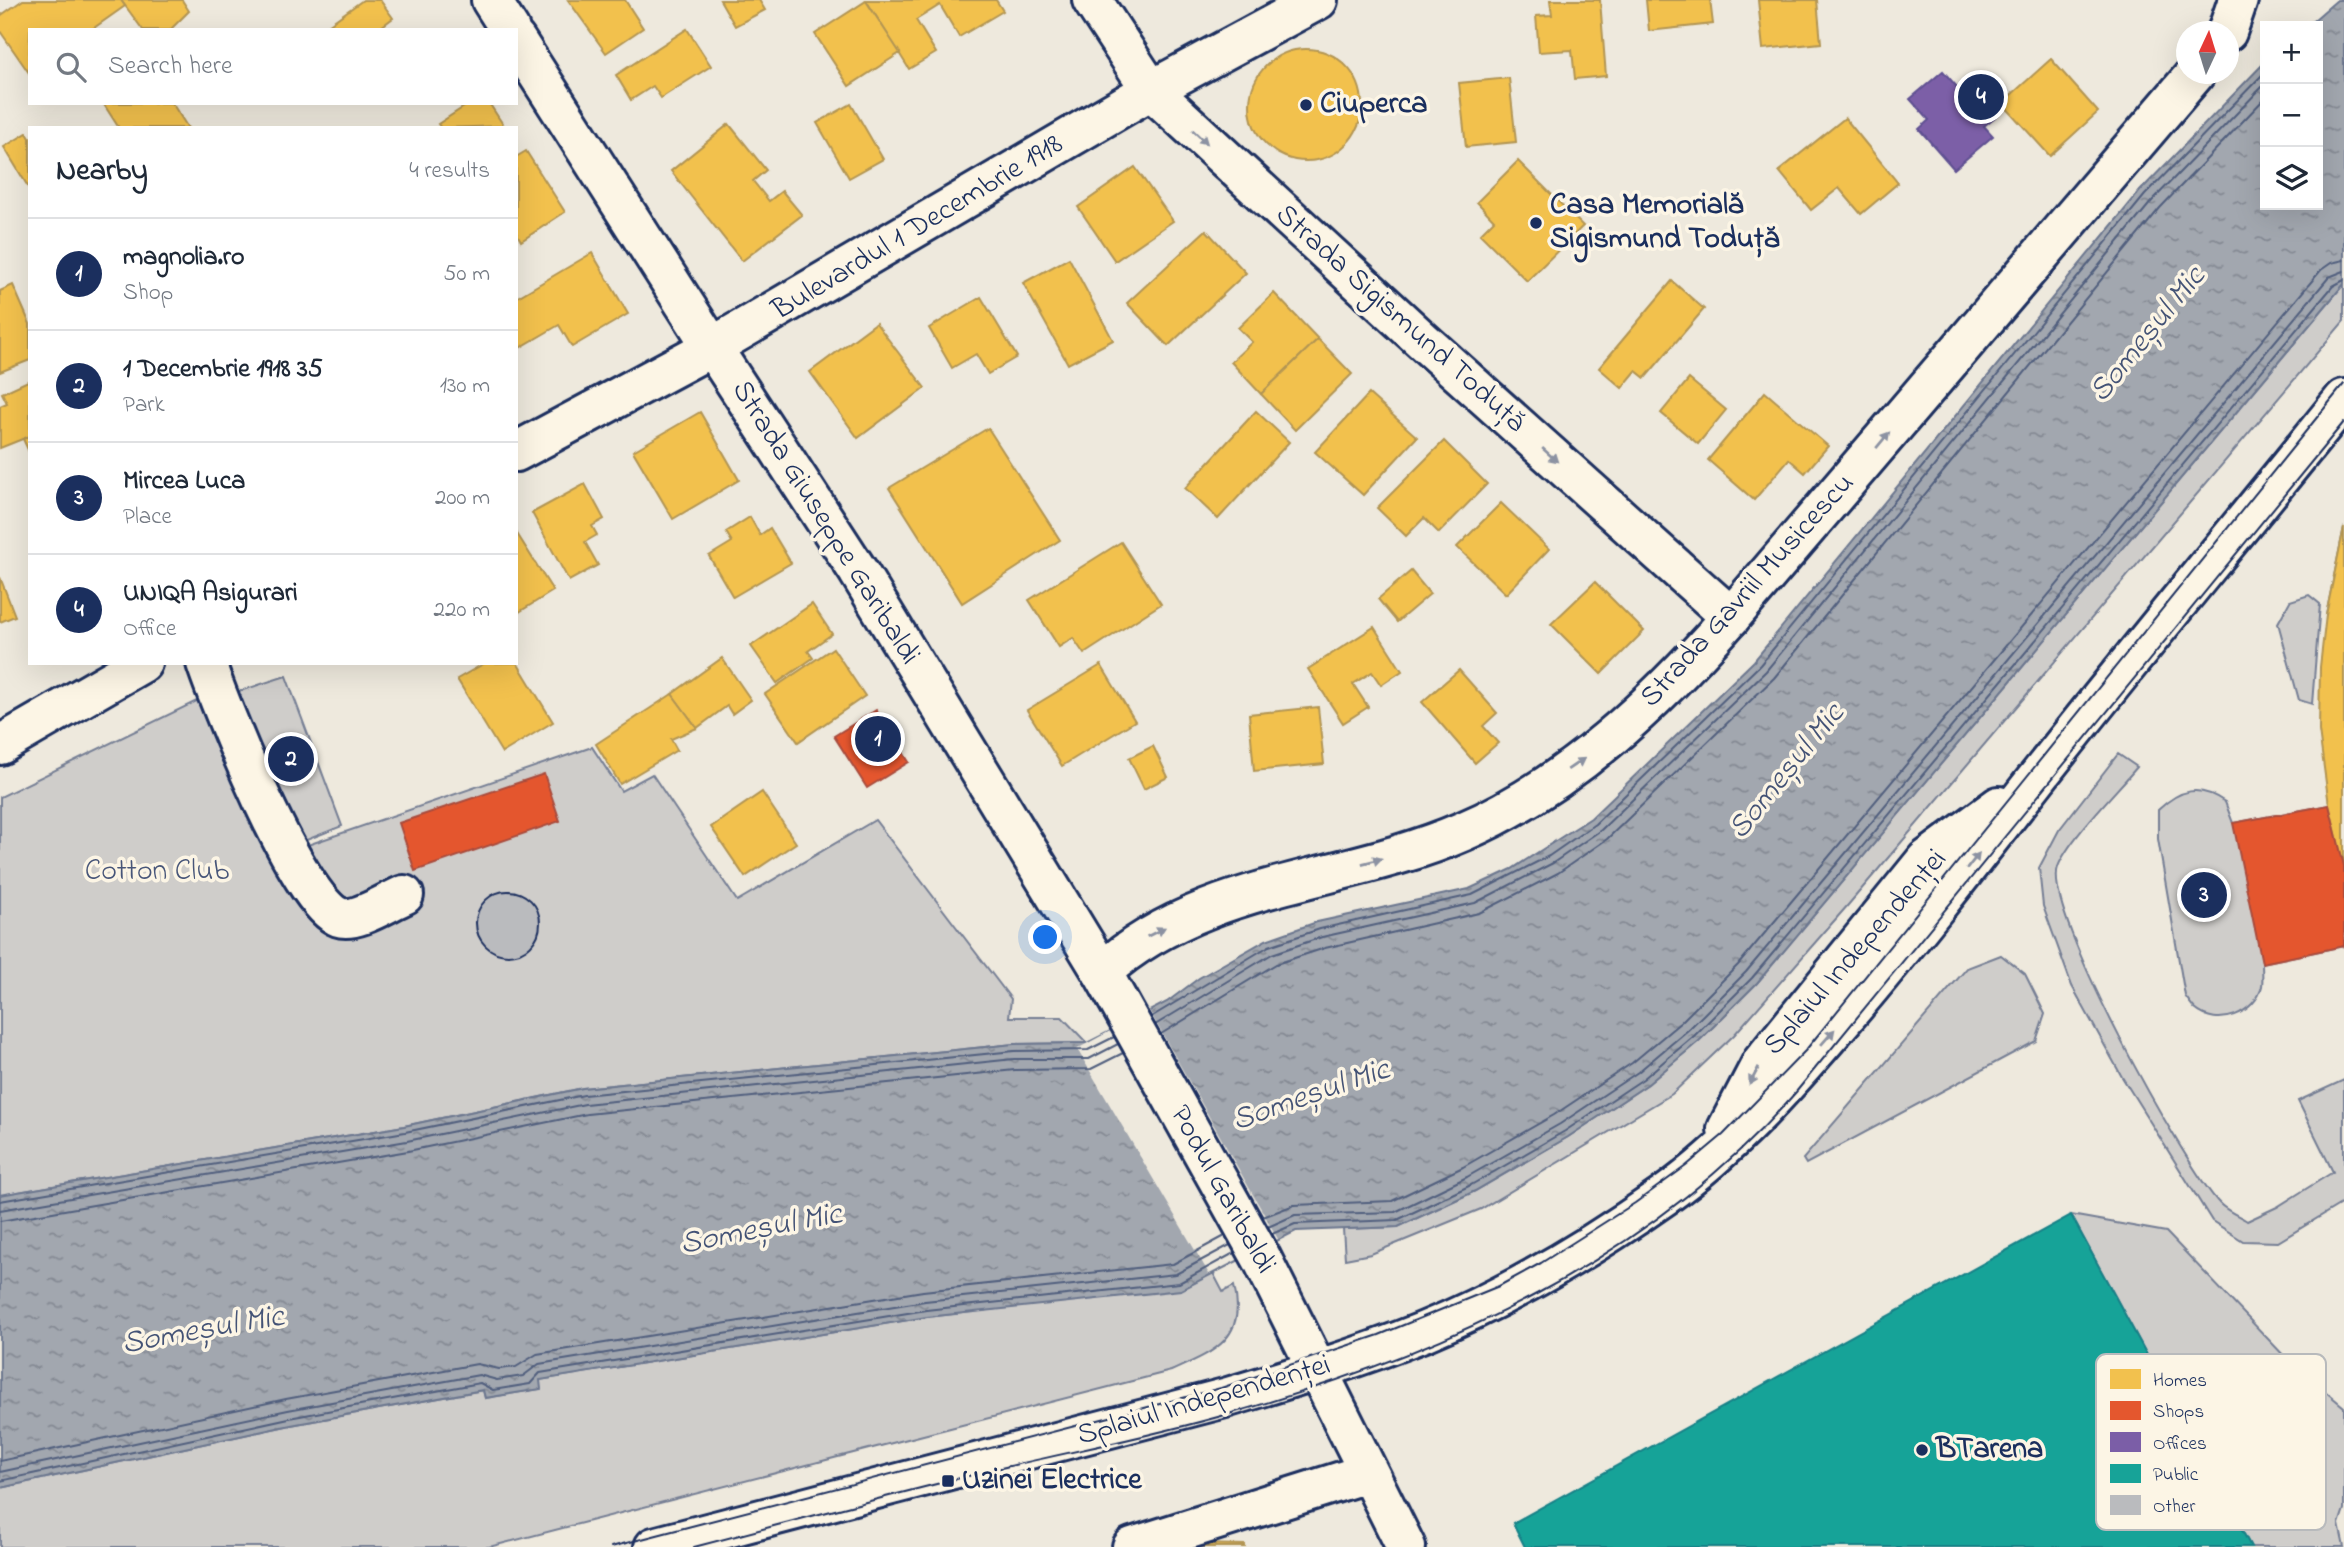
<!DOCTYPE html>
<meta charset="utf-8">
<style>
:root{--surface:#fff;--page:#f6f6f7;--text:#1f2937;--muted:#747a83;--line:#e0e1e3;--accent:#1b2f5e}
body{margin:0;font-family:"Indie Flower",sans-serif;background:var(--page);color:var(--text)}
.controls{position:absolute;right:21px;top:21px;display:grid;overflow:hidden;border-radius:0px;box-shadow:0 7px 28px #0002}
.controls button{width:63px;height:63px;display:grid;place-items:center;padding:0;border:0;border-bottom:2px solid var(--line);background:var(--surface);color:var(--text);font:35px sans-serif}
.compass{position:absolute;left:2176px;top:21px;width:63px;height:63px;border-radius:50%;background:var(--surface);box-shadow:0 7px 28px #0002;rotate:4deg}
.you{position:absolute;left:1046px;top:938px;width:24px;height:24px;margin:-18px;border:5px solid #fff;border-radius:50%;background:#1a73e8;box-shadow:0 0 0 10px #1a73e833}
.badge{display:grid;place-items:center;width:46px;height:46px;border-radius:50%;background:var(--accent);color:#fff;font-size:23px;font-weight:700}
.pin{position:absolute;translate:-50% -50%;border:4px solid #fff;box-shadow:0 2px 7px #0006}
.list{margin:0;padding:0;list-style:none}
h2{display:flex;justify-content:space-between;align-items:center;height:91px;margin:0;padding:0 28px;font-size:30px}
h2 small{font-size:23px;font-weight:400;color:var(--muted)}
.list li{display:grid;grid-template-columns:46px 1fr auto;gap:21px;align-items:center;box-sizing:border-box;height:112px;padding:0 28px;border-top:2px solid var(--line)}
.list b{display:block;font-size:26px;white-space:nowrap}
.list p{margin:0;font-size:23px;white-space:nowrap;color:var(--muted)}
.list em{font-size:23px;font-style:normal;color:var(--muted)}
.icon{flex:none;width:38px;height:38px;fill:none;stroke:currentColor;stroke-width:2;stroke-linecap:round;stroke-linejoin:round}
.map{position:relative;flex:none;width:2344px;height:1547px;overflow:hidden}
.search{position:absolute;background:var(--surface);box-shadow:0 7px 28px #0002;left:28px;top:28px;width:490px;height:77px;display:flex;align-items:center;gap:18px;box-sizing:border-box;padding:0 24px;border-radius:0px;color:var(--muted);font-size:26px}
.panel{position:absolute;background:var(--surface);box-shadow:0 7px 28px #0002;left:28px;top:126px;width:490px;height:539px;border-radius:0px}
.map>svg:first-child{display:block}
</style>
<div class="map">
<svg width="2344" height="1547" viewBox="0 0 2344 1547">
<defs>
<pattern id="water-ripples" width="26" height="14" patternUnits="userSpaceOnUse" patternTransform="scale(1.75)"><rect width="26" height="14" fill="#a2a7af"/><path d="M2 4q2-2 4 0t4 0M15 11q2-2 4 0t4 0" fill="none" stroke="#838892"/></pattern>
</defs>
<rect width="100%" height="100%" fill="#eee9dd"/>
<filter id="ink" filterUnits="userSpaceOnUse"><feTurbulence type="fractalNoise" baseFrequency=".0143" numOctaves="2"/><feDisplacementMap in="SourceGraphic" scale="14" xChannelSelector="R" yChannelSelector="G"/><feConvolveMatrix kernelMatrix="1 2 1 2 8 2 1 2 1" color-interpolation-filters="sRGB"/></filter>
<g filter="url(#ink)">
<g fill="#cfcdca" stroke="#757e94" stroke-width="2">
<polygon points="2344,284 2344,321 1848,905 1734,1035 1672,1094 1481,1209 1371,1254 1345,1259 1343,1229 1398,1227 1475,1191 1568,1137 1648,1084 1702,1038 1757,983"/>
<path d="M2344,527V946L2262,963C2262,970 2263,979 2262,986C2256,1013 2218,1029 2195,1009C2192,1006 2188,1000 2185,996L2158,839V810C2180,789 2199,784 2225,802L2233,823L2329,805L2326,615Z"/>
<polygon points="2309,595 2320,604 2312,704 2299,700 2278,623 2290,601"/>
<polygon points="286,676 342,826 299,843 237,692"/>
<polygon points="215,692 296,849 592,747 621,791 652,774 737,901 875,820 1011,999 1009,1017 1062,1017 1087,1043 1014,1044 583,1088 404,1126 0,1195 0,797"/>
<path d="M2118,754L2137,767C2117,791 2068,840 2058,867C2042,911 2185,1167 2220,1204C2227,1211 2239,1216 2247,1221L2277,1207L2333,1172L2298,1101L2344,1080V1202L2278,1242L2243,1241L2212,1221L2122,1077L2072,986L2043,906L2039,868L2059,830Z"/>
<polygon points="2001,955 2025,974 2045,1014 2036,1041 1806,1164 1803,1159 1967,968"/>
<polygon points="2071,1215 2166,1232 2289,1361 2344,1407 2344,1509 2339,1524 2344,1547 2251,1547"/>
<path d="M1212,1271L1223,1292L1234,1286C1248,1340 1211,1353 1171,1371L489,1547H0V1488L291,1425L483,1390L485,1398L540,1389L539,1380L927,1317L1042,1304Z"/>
</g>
<polygon fill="url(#water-ripples)" stroke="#6c778f" stroke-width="2" points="2337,0 2344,0 2344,284 1757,983 1699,1041 1648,1084 1568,1137 1475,1191 1398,1227 1296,1231 1181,1290 927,1317 540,1380 541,1389 485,1398 483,1390 291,1425 0,1488 0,1195 404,1126 583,1088 1014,1044 1087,1043 1167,1002 1199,978 1266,940 1317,922 1469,889 1512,869 1591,818 1754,661 2140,191 2265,62 2265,205 2318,205 2318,26 2307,26"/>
<polygon fill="#eee9dd" points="1149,1010 1278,1239 1209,1274 1077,1049"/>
<g fill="#f2c14e" stroke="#b29553" stroke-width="2">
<polygon points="23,0 121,0 125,6 91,30 30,30 29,73 0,31 0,16"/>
<polygon points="121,0 182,0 189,11 170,30 143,30"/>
<polygon points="363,0 380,0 393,18 377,30 321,30"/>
<polygon points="568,0 625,0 643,28 606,53"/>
<polygon points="720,0 759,0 765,10 735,26"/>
<polygon points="996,0 1003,11 959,37 940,5 916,20 936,53 909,69 866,0"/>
<polygon points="1550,0 1600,0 1606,76 1575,79 1572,50 1539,52 1536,16 1552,15"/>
<polygon points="1646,0 1710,0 1713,24 1649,31"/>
<polygon points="1758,0 1817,0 1821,43 1763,49"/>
<polygon points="866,1 900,53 849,86 815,34"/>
<polygon points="687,29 711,66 661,98 653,86 631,100 616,75"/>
<circle cx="1306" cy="105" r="56"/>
<polygon points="2051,59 2098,112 2050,156 2002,103"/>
<polygon points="1509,78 1516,142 1466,147 1459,83"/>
<polygon points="103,103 172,103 188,128 119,128"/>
<polygon points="470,103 489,103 504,126 441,128 438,124"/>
<polygon points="851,104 883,159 849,178 817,123"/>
<polygon points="1845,118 1898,183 1861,214 1839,188 1811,210 1779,171"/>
<polygon points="729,124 766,170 753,181 769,201 782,191 802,215 742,261 671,171"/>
<polygon points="27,133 30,138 30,190 4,147"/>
<polygon points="526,151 565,212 521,241 516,232 516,157"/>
<polygon points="1518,161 1583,226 1527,281 1480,234 1494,220 1477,202"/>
<polygon points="1135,167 1173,221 1115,261 1078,207"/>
<polygon points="1206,230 1246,273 1168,346 1127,303"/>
<polygon points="592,253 628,314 572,347 559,325 516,350 516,298"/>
<polygon points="1069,258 1113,340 1068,364 1023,283"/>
<polygon points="1672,281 1704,309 1645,378 1636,371 1622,388 1599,368"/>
<polygon points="13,285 30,324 30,360 0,372 0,291"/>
<polygon points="1274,293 1318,339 1261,394 1231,362 1252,342 1238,328"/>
<polygon points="981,297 1017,357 988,374 976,354 952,368 929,328"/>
<polygon points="876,323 925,388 858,438 810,372"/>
<polygon points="1318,339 1352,374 1295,430 1261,394"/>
<polygon points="1689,379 1726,410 1698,444 1661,413"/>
<polygon points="30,380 30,436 0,448 0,406 7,403 2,393"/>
<polygon points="1765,392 1828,446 1805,473 1789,459 1754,500 1708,460"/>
<polygon points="1369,394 1417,437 1363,495 1315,452"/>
<polygon points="1256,411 1289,442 1218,519 1185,488"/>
<polygon points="700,412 739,480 673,519 633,451"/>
<polygon points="988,428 1060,540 962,603 889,488"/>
<polygon points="30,436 30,454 23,439"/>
<polygon points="1444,441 1487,484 1439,533 1424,518 1406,536 1377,508"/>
<polygon points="585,484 604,519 592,526 597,535 585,542 598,565 569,581 532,513"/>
<polygon points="1501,503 1549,549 1506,594 1457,547"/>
<polygon points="750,517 760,535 770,528 791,563 733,597 709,556 732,542 726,532"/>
<polygon points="2344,527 2344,866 2329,805 2319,731 2320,667 2326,615"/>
<polygon points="516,532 553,591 516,614"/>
<polygon points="1121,542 1161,604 1084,654 1073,638 1059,647 1029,600"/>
<polygon points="1411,571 1430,594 1397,622 1378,599"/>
<polygon points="0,577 15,616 0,622"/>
<polygon points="1595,582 1644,631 1601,674 1551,624"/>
<polygon points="812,604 832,634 808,651 813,658 777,683 751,646"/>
<polygon points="1374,627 1402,671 1381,685 1372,672 1353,684 1368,707 1343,723 1308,669"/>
<polygon points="833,648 865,696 798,742 765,694"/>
<polygon points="722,658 751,700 732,714 727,706 697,728 672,694"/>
<polygon points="516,661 553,722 502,753 457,679 485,663 516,663"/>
<polygon points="1101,665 1135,721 1062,766 1027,710"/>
<polygon points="1459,670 1497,713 1483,726 1498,743 1475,763 1422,702"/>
<polygon points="672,694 697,728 671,739 677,750 620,784 596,744"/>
<polygon points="1318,707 1324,764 1254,771 1249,714"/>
<polygon points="1153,746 1168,777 1144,789 1129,758"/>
<polygon points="762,792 796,843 745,877 711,827"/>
<polygon points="1193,1544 1245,1545 1245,1547 1193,1547"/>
</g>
<g fill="#e4572e" stroke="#a84b3c" stroke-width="2">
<polygon points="876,710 909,762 867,788 834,736"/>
<polygon points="544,774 560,821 415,871 399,823"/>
<polygon points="2329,805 2344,866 2344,946 2262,963 2233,823"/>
</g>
<polygon fill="#7b5ea7" stroke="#5e5091" stroke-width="2" points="1943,71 1964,95 1976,84 2001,112 1984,126 1993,136 1954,169 1919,129 1929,120 1910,99"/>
<polygon fill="#17a398" stroke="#188087" stroke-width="2" points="2071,1215 2251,1547 1525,1547 1513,1523"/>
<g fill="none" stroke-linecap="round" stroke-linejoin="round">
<g stroke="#515f7e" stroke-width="2">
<polyline points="1151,1017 1269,946 1320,929 1472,895 1549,856 1595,824 1760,665 2145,195 2265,72"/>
<polyline points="1155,1025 1272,954 1322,937 1475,903 1553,863 1601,830 1766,671 2152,201 2265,84"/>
<polyline points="1161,1034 1276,964 1325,948 1479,913 1558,873 1607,839 1774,678 2160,208 2265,98"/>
<polyline points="0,1201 405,1132 584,1095 1014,1051 1088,1050 1114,1037"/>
<polyline points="0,1210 407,1141 585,1104 1014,1059 1089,1059 1118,1044"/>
<polyline points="1263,1217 1294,1205 1392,1201 1463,1167 1554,1115 1632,1063 1681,1022 1738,965 2321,270 2331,263 2344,260"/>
<polyline points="0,1221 408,1151 587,1114 1015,1070 1091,1069 1123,1053"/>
<polyline points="1268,1227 1295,1215 1395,1212 1467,1177 1560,1124 1638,1072 1688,1030 1746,972 2329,277 2344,271"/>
<polyline points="1272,1234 1295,1224 1397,1220 1471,1185 1565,1131 1643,1079 1694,1036 1752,978 2333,286 2344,280"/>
<polyline points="0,1461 286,1399 477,1364 499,1369 516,1367 537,1354 923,1291 1173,1264 1225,1236"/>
<polyline points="0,1472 288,1410 479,1375 497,1380 523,1376 539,1364 925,1301 1176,1274 1230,1245"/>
<polyline points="0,1481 289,1418 480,1383 493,1390 530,1384 540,1373 926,1310 1179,1283 1234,1253"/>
</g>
</g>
<circle fill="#babbbe" stroke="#1b2f5e" stroke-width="2" cx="508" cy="923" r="32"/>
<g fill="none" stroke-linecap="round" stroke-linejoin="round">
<g stroke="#1b2f5e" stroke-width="44">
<g id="minor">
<polyline points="491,0 510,30"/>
<polyline points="1092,0 1151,90 1422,340 1731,617"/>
<polyline points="2227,32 2238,0"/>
<polyline points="516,40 712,347 1151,90 1318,0"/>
<path d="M206,663C221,708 299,903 339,917C356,923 387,902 404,895"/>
<path d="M1102,972C1201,881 1346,883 1464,831C1570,785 1656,702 1731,617L2195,74"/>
<polyline points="1132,1547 1367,1473"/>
</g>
</g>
<g stroke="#1b2f5e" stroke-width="44">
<g id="major">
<polyline points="516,452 712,347 858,571 1102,972 1262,1259 1406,1547"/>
<polyline points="0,745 142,663"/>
<polyline points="1727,1129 1762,1062 1926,860 1999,806"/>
<path d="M654,1547L1225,1398C1292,1378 1358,1358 1423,1332C1508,1297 1589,1249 1664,1196C1731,1148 1787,1085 1840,1023C1907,945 1970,864 2033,783C2135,653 2241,527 2344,399"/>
</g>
</g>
<use href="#minor" stroke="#fcf5e5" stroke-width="38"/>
<use href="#major" stroke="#fcf5e5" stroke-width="38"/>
<g stroke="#1b2f5e" stroke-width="2">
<polyline points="611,1547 1221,1388 1379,1335 1499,1286 1541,1263 1635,1203 1686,1166 1723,1135 1805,1051 2344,384"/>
<path d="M694,1547C796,1520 898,1493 1001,1468C1078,1450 1157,1435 1232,1413C1443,1353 1650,1260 1796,1092L2344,422"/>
</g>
</g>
<defs><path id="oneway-solid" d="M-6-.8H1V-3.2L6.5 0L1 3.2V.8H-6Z" transform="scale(1.75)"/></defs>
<g fill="#8c92a2">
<use href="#oneway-solid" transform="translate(1200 137) rotate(43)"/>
<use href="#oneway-solid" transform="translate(1883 440) rotate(-50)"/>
<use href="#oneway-solid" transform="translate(1550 455) rotate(42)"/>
<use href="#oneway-solid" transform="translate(1576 764) rotate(-34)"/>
<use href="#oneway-solid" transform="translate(1372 861) rotate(-15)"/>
<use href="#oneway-solid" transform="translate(1973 861) rotate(-52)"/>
<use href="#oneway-solid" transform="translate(1156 932) rotate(-27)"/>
<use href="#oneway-solid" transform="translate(1828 1037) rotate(-49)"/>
<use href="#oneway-solid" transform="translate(1754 1076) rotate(118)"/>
</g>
</g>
<g fill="#1b2f5e" stroke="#fcf5e5" stroke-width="2.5">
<circle cx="1306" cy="105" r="7"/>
<circle cx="1536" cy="223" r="7"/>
<circle cx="1922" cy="1450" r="7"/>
<rect x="941" y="1474" width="14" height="14" rx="3.5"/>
</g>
<g text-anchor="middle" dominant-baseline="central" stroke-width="7" stroke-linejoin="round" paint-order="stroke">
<g font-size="30" font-weight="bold" fill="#1b2f5e" stroke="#fcf5e5" text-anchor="start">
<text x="1320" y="105">Ciuperca</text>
<text x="1550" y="206">Casa Memorială<tspan x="1550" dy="34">Sigismund Toduță</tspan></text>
<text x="1936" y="1450">BTarena</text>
<text x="962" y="1481">Uzinei Electrice</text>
</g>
<g font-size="30" fill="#1b2f5e" stroke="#fcf5e5">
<text transform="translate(918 228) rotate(-31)">Bulevardul 1 Decembrie 1918</text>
<text transform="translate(1400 319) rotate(42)">Strada Sigismund Toduță</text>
<text transform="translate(825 523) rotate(58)">Strada Giuseppe Garibaldi</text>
<text transform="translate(1748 591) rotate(-48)">Strada Gavriil Musicescu</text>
<text transform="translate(1856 953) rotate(-49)">Splaiul Independenței</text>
<text transform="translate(1222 1190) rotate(61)">Podul Garibaldi</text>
<text transform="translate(1204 1401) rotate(-16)">Splaiul Independenței</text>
</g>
<g font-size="30" fill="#485679" stroke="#fcf5e5">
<text x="157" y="872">Cotton Club</text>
</g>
<g font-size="32" font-style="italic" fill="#445376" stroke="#fcf5e5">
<text transform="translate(2148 335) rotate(-51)">Someșul Mic</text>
<text transform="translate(1787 772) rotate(-51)">Someșul Mic</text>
<text transform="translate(1311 1096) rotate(-19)">Someșul Mic</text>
<text transform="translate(761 1230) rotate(-11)">Someșul Mic</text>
<text transform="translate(203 1331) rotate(-10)">Someșul Mic</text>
</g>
</g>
<rect x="2096" y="1354" width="230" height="176" rx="10" fill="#fcf5e5" stroke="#b8babc" stroke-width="2"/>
<rect x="2110" y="1369" width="31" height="20" fill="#f2c14e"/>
<rect x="2110" y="1401" width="31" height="19" fill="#e4572e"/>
<rect x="2110" y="1432" width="31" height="20" fill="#7b5ea7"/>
<rect x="2110" y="1464" width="31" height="19" fill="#17a398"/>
<rect x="2110" y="1495" width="31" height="20" fill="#babbbe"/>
<g font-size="19" fill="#1b2f5e">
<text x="2153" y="1386">Homes</text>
<text x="2153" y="1417">Shops</text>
<text x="2153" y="1449">Offices</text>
<text x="2153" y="1480">Public</text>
<text x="2153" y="1512">Other</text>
</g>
</svg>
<div class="controls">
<button>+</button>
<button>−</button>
<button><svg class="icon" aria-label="layers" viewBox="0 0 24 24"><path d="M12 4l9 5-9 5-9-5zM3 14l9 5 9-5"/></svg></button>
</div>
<svg class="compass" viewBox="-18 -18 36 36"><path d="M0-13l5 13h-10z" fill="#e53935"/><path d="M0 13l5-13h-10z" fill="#747a83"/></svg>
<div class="you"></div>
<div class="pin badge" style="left:878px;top:739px">1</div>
<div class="pin badge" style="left:291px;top:759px">2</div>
<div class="pin badge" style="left:2204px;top:895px">3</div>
<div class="pin badge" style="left:1981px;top:97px">4</div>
<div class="search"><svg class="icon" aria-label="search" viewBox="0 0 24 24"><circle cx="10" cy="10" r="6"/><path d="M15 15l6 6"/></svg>Search here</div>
<section class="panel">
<h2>Nearby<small>4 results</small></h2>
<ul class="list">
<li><span class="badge">1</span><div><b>magnolia.ro</b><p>Shop</p></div><em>50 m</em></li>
<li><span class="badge">2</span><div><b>1 Decembrie 1918 35</b><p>Park</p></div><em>130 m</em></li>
<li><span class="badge">3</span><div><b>Mircea Luca</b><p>Place</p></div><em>200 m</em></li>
<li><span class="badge">4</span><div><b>UNIQA Asigurari</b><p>Office</p></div><em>220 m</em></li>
</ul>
</section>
</div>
